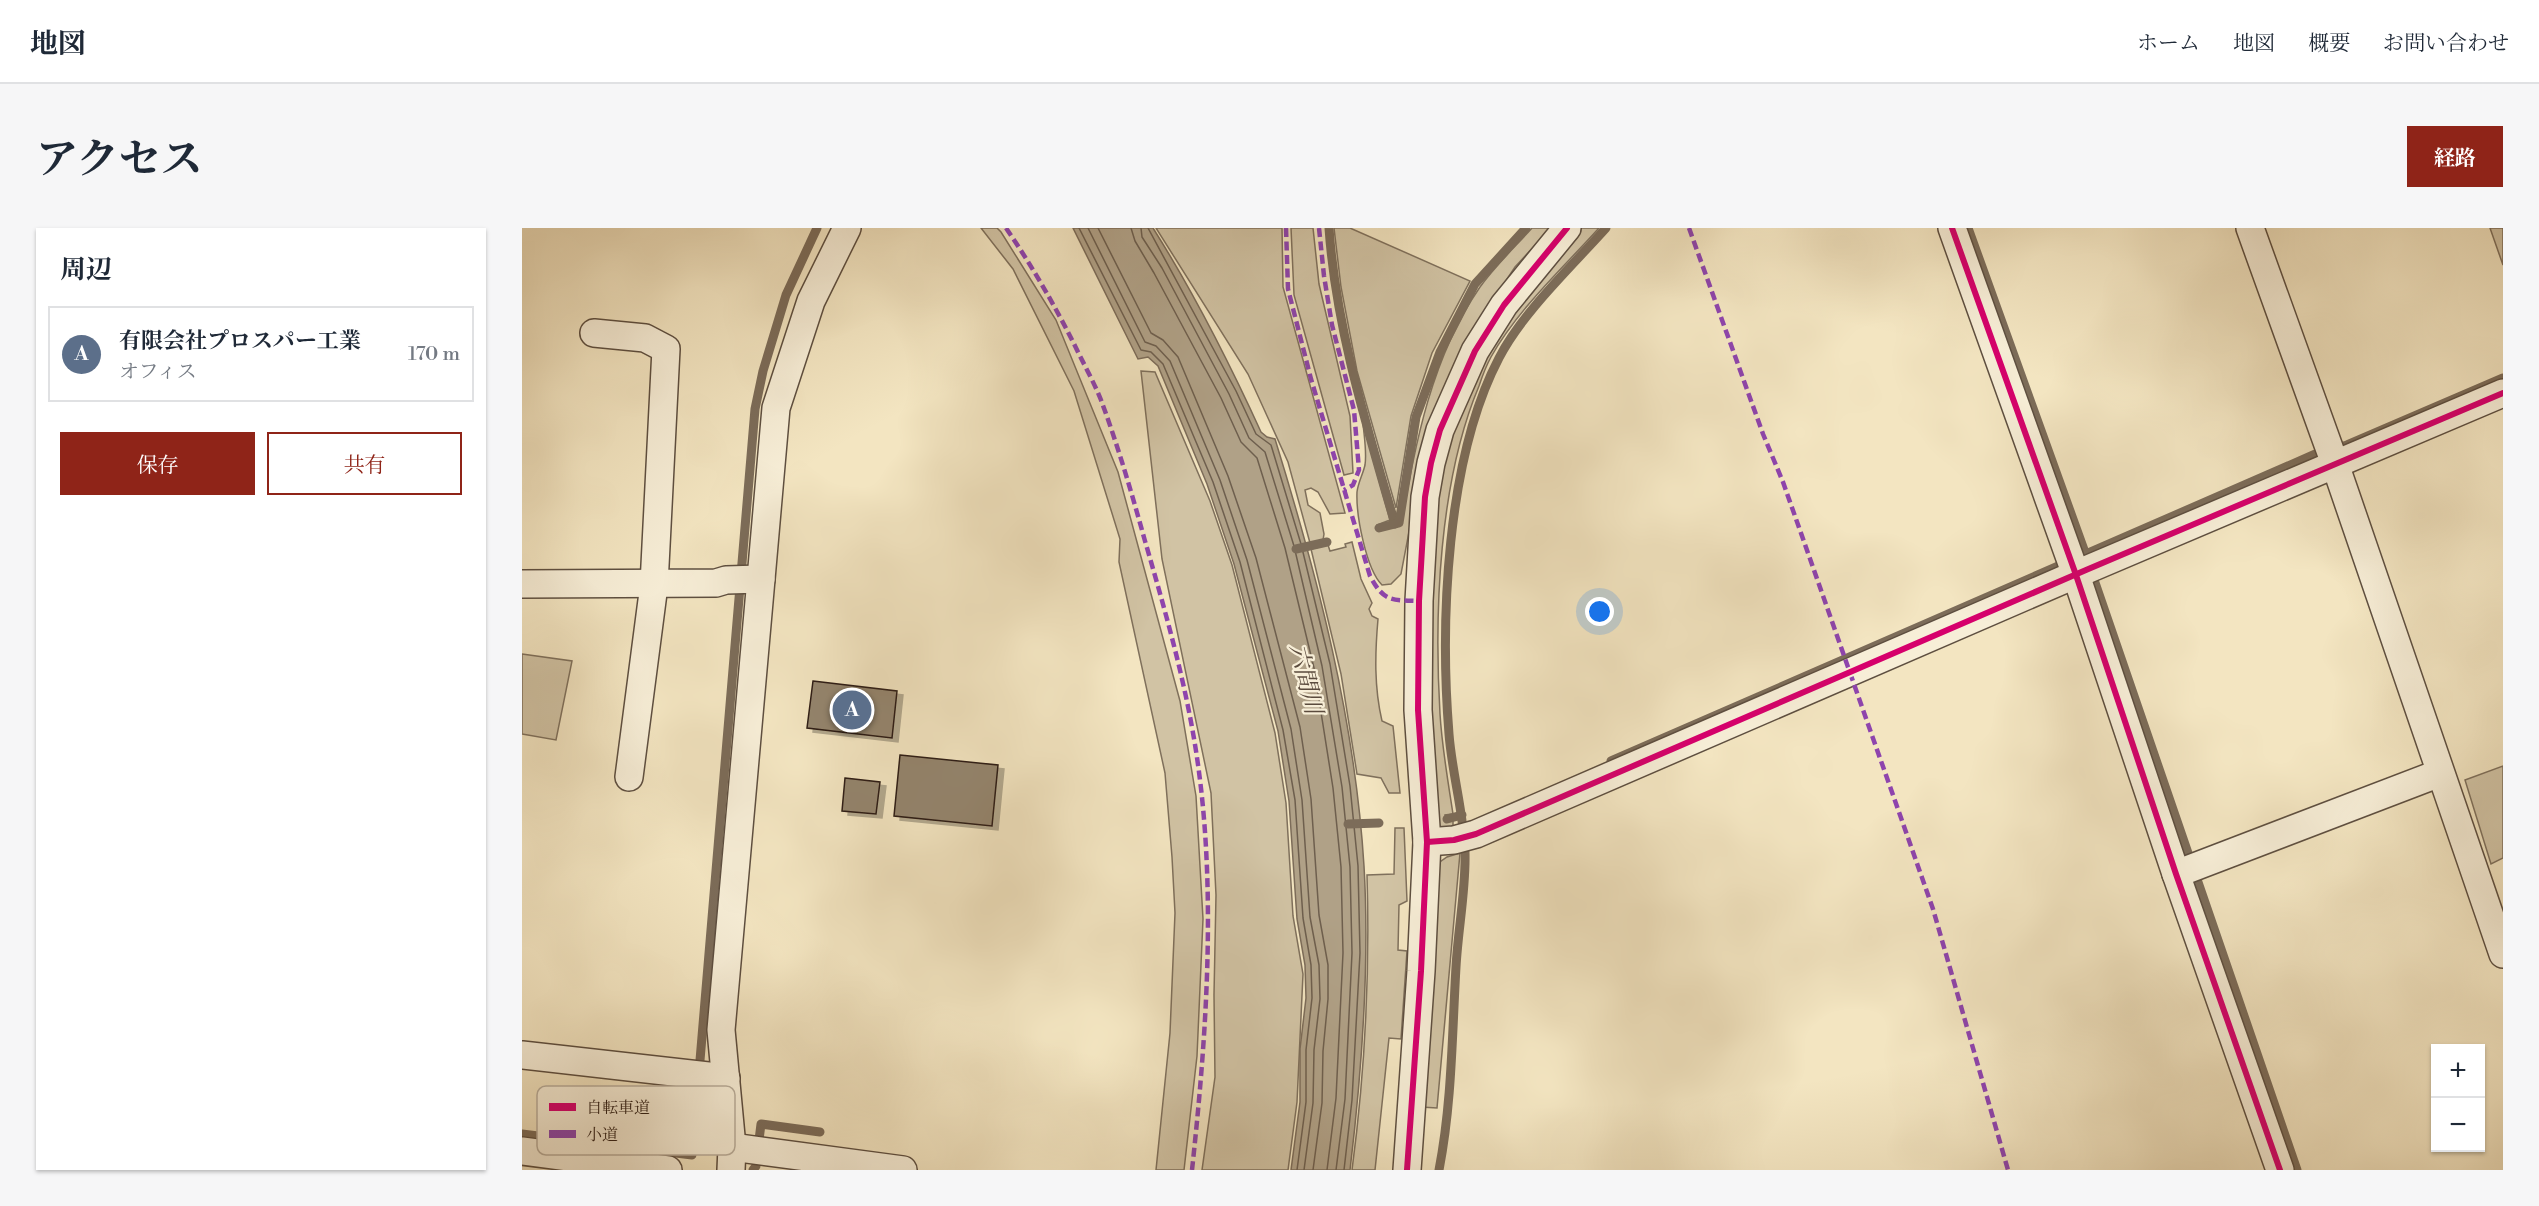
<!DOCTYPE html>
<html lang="ja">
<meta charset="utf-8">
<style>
:root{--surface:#fff;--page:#f6f6f7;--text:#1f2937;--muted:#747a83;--line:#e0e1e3;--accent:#8f2418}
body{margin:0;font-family:"Libre Bodoni","Noto Serif JP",serif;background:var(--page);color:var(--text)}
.controls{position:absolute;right:18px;bottom:18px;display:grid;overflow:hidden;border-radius:0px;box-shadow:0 2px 4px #0004}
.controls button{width:54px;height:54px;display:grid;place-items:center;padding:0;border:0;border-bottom:2px solid var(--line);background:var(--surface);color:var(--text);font:30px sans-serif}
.you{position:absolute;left:1078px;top:384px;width:21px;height:21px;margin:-15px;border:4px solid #fff;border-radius:50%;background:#1a73e8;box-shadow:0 0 0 9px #1a73e833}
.badge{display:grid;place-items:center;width:39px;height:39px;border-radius:50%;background:var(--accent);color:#fff;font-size:20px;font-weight:700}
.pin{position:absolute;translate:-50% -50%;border:3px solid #fff;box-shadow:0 2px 6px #0006}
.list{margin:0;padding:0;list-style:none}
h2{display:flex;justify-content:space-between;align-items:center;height:78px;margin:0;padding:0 24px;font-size:26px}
h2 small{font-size:20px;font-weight:400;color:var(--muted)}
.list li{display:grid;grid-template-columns:39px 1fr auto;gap:18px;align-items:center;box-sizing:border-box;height:96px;margin:0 12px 12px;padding:0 12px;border:2px solid var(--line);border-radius:0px}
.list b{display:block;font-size:22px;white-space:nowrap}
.list p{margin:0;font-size:20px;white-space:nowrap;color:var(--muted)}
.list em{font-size:20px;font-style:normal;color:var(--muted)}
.actions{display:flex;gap:12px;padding:18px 24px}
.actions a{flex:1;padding:14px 0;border:2px solid var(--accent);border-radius:0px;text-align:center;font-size:21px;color:var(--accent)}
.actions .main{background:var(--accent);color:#fff}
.map{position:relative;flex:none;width:1981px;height:942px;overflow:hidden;border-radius:0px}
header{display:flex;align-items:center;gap:36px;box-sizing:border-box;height:84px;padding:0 30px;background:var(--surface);border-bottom:2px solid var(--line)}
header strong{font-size:28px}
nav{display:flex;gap:33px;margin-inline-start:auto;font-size:21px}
.intro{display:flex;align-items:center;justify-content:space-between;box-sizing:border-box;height:144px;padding:0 36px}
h1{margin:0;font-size:42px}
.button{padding:15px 27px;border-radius:0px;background:var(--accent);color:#fff;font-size:21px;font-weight:700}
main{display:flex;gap:36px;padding:0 36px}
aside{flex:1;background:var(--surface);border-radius:0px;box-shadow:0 2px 4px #0004}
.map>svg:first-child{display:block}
</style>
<header>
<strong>地図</strong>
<nav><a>ホーム</a><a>地図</a><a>概要</a><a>お問い合わせ</a></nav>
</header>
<div class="intro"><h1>アクセス</h1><a class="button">経路</a></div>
<main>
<aside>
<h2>周辺<small></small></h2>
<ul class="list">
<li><span class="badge" style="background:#5c6f8a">A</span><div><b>有限会社プロスパー工業</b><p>オフィス</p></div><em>170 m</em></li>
</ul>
<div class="actions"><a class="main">保存</a><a>共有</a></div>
</aside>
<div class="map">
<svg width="1981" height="942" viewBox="0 0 1981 942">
<defs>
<filter id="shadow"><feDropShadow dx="6" dy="4" stdDeviation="0" flood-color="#0004"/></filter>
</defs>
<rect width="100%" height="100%" fill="#f3e5c1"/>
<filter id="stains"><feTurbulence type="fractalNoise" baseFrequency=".00333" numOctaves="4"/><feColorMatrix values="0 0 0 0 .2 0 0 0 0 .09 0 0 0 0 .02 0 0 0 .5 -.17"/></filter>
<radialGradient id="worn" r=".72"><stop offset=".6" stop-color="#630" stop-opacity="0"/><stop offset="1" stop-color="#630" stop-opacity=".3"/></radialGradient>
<g fill="#d1c3a4" stroke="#7f705c" stroke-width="1.5">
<polygon points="459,0 475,0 479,4 534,92 596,244 658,473 674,568 681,691 675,828 662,942 634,942 648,805 653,685 650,629 643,545 597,334 598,311 552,163 491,41"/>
<polygon points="634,0 760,0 761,59 823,285 808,286 796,264 789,260 783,262 786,277 798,285 802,306 801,312 788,315 766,234 726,146"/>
<polygon points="769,0 791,0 797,56 828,188 831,245 822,247 772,67"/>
<polygon points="812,0 828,0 948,53 910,125 889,188 874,280 835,143 819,59"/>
<path d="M1010,0H1029L993,39L949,105L906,204L879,346L869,356L860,357C844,341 834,287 835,264C836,255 841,246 843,237C845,224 842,208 841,195L868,292L855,297L857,303L879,297C894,214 909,130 958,59C973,38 993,19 1010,0Z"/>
<path d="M1055,0H1077C1040,41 996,81 969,129C964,138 960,149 957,158C917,253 912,384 918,486C920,520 926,553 931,586L923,587L924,594L931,593V604L914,599L906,487L915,251L963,116Z"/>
<polygon points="1968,0 1981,0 1981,37"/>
<polygon points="619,143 633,144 688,273 710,337 753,505 764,575 771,688 781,746 775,874 766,942 680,942 693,849 692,767 694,667 689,565 640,331"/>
<path d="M830,314L839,351L850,375L847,381L850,388L856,391C853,425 852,459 860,493L871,498L878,565H867L859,550L835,546L819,446L789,321L806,317L808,323L824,319L823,316Z"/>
<polygon points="0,426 50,433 34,512 0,506"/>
<polygon points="1981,538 1981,630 1969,636 1943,552"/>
<path d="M873,600H882L885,673L877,677L876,722L885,723L879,811L867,810L853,942H830C843,844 848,746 845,647L872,646Z"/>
<polygon points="938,625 915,880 899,879 915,636 925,629"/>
</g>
<path fill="#b0a187" stroke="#7c6c59" stroke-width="1.5" d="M551,0H631C672,65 707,134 739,204L745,209L753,211C796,350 833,492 842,638C848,739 840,842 828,942H769L778,874V821L784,770L783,737L775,691L767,573L756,503L712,336L685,256L636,138L626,129L616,131Z"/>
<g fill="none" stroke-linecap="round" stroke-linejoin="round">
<g stroke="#6e5f4e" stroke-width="1.5">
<polyline points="557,0 619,122 629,124 641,136 691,254 718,334 761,502 773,572 781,690 789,737 790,770 784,822 784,874 775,942"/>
<polyline points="566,0 623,114 634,118 648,133 698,252 725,332 769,501 780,572 788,689 797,737 798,771 792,822 791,875 782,942"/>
<polyline points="576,0 629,105 641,112 656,129 706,248 734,330 778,499 789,571 797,687 806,737 806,771 801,823 800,875 791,942"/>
<polyline points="609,0 613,13 632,45 699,170 719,214 735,230 763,320 792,440 811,560 819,639 821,725 814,870 805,942"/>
<polyline points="619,0 620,9 640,40 707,166 727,210 743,224 772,318 800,438 820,559 828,639 830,725 823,871 814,942"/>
<polyline points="626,0 714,163 734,206 749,217 779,316 808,436 828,558 836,638 838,725 830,872 822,942"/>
</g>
<g stroke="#7c6c59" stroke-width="9">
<path d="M807,0C814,101 845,199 873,296"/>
<polyline points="1446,0 1565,330"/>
<polyline points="857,300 877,295 894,189 918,124 953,56 1004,0"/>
<polyline points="774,321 805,314"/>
<polyline points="1569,343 1775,942"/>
<polyline points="1089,533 1798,224 1825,217 1981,150"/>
<polyline points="925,591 940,587"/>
<polyline points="826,596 857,595"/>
<polyline points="0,906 170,927 233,181 241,143 264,67 295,0"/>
<polyline points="237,912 239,896 298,904"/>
<polyline points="231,942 234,938"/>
<path d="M917,942C930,875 930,807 934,739C936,701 944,662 943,625C942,585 930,546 927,506C918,394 924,231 977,130C1000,85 1050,38 1084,0"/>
</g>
</g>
<g fill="#94856e" stroke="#2d1d15" stroke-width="1.5" filter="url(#shadow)">
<polygon points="291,453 375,463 370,510 285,500"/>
<polygon points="378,527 476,537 470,598 372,588"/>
<polygon points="323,550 358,554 354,586 320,583"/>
</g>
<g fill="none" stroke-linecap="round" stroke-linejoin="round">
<g stroke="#5e4f40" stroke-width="30">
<g id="street">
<polyline points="1430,0 1554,347 1654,646 1758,942"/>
<polyline points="1728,0 1813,236 1981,726"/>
<polyline points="72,105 123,110 144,121 132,357 107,549"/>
<polyline points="239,351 254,180 289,73 325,0"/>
<polyline points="0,356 194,355 204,352 239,351 199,802 210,919 209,942"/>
<polyline points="905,614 932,612 954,606 1564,342 1981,165"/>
<polyline points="1654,646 1918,545"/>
<polyline points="0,827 204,850"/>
<polyline points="210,919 381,942"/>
<polyline points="0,923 146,942"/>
<polyline points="885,942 899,743 905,614 896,482 897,373 903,269 909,235 918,202 953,123 982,77 1045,0"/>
</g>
</g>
<use href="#street" stroke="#f7eed7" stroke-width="27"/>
<g stroke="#8e44ad" stroke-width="4.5" stroke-dasharray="9 4.5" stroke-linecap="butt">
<path d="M484,0C512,41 536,83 558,128C565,142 573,157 579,172C596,218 610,266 623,313C645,389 667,466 677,544C694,673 684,813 670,942"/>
<path d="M764,0L766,61L789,151L848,348C862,374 869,372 897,373"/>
<polyline points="797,0 802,48 810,97 832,182 837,242 831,257 822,262"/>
<polyline points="1167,0 1241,206 1261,254 1411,681 1486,942"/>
</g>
<g stroke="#f7eed7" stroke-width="10">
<g id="cycleway">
<polyline points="1430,0 1554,347 1654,646 1758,942"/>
<polyline points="905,614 932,612 954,606 1564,342 1981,165"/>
<polyline points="885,942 899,743 905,614 896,482 897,373 903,269 909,235 918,202 953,123 982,77 1045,0"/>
</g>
</g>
<use href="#cycleway" stroke="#d6006c" stroke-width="6"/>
</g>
<g text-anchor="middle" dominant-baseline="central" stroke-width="4.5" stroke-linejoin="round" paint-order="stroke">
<g font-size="24" font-style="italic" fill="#5b4b3d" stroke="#f7eed7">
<text transform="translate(783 451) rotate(76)">六間川</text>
</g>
</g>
<rect x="15" y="858" width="198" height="69" rx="9" fill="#f7eed7" stroke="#baaf9d" stroke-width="1.5"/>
<rect x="27" y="875" width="27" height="8" fill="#d6006c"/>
<rect x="27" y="902" width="27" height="8" fill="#8e44ad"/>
<g font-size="16" fill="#2d1d15">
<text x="64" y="885">自転車道</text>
<text x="64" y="912">小道</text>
</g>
<rect width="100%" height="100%" filter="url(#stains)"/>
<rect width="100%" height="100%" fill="url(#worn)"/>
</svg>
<div class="controls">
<button>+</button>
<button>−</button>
</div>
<div class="you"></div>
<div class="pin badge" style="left:330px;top:482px;background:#5c6f8a">A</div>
</div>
</main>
